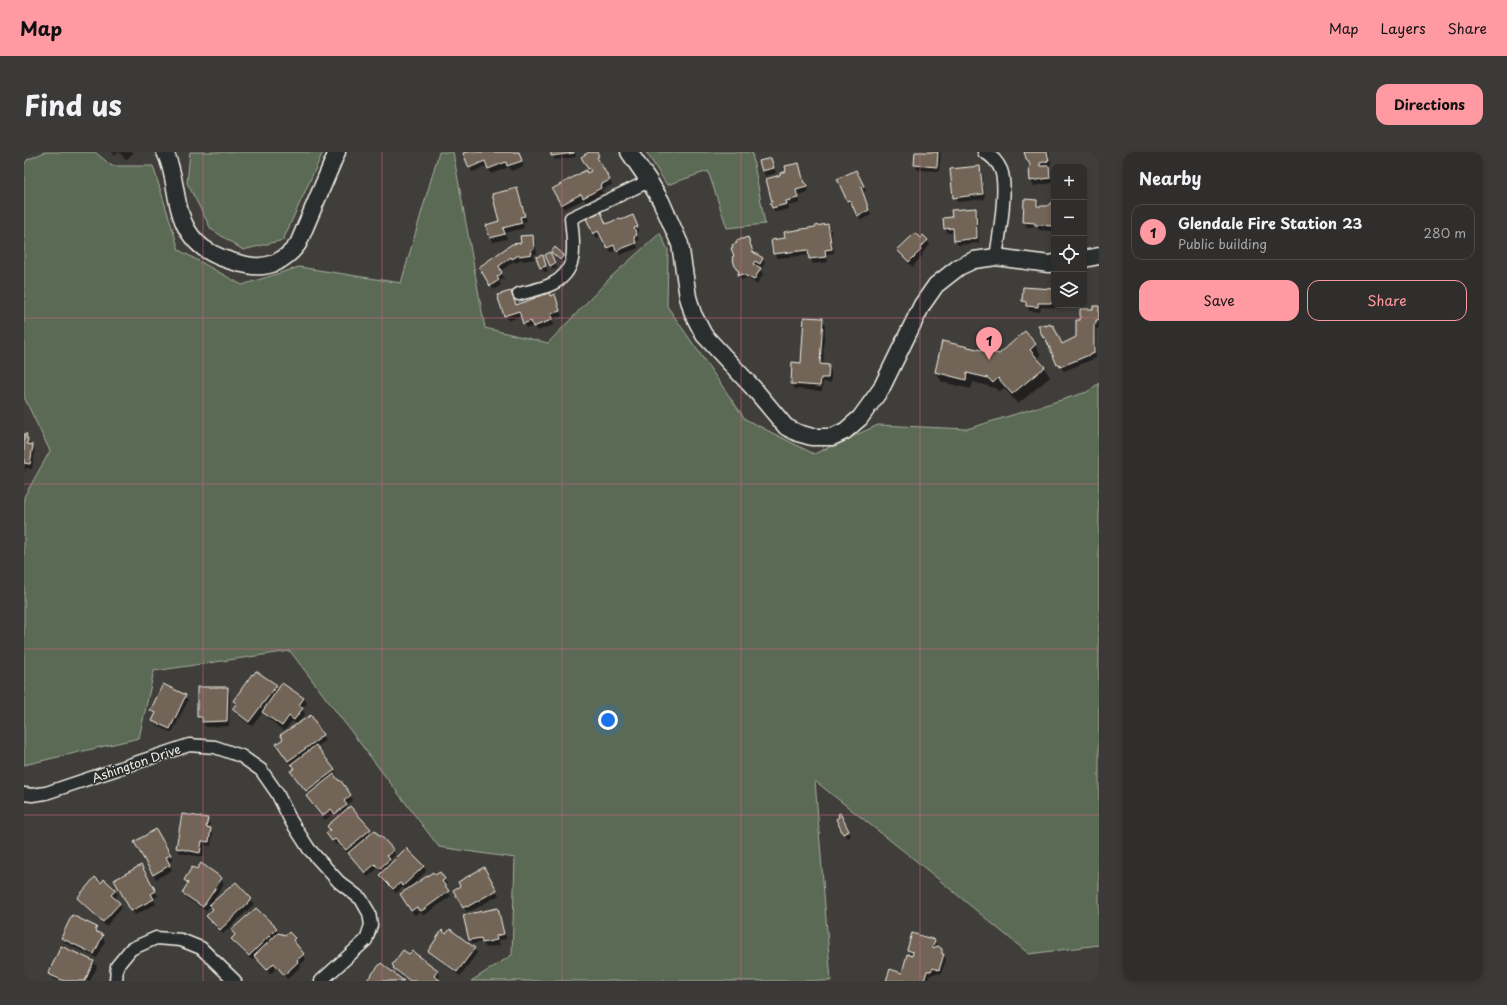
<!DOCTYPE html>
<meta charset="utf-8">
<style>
:root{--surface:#302e2c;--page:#3c3a38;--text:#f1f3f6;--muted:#a8a8a9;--line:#4b4a48;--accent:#ff9aa2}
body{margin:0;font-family:"Playpen Sans",sans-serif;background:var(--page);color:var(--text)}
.controls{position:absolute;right:12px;top:12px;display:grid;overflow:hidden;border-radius:8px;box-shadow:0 2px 6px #0003}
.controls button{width:36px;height:36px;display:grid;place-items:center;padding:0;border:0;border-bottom:1px solid var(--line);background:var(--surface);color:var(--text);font:20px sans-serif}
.you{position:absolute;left:584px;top:568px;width:14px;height:14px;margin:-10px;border:3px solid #fff;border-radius:50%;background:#1a73e8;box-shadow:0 0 0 6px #1a73e833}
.badge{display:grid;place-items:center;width:26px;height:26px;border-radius:50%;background:var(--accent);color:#111;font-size:13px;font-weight:700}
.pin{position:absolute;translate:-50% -33px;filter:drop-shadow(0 1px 2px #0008)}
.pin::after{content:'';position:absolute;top:21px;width:14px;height:12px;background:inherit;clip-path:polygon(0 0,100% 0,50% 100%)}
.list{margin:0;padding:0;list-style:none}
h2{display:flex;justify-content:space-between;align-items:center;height:52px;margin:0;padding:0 16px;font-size:17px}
h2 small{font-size:13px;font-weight:400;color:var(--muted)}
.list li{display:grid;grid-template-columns:26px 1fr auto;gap:12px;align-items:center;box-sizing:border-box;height:56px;margin:0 8px 8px;padding:0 8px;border:1px solid var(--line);border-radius:12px}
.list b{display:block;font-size:15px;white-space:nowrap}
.list p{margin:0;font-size:13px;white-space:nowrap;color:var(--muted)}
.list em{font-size:13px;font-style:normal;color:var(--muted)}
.actions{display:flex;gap:8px;padding:12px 16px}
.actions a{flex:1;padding:9px 0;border:1px solid var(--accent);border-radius:12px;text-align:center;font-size:14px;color:var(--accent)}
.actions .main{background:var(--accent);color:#111}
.icon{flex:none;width:22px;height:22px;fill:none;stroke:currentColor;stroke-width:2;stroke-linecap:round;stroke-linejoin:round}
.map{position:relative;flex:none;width:1075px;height:829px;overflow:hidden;border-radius:12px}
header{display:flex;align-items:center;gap:24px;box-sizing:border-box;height:56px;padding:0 20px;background:var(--accent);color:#111}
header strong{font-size:19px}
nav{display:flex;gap:22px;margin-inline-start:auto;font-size:14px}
.intro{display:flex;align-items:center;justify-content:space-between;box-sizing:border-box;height:96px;padding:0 24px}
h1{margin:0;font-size:28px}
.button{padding:10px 18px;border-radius:12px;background:var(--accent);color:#111;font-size:14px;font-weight:700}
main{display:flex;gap:24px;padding:0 24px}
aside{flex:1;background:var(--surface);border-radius:12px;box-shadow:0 2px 6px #0003}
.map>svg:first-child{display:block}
</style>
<header>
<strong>Map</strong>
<nav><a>Map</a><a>Layers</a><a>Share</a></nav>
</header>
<div class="intro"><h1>Find us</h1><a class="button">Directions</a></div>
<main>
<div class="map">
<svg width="1075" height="829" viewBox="0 0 1075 829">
<rect width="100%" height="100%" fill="#403e3b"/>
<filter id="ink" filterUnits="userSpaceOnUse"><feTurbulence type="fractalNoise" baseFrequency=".025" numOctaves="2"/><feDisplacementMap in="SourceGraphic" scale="8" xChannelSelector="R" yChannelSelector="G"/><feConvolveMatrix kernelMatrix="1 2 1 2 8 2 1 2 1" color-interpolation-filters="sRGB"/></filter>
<g filter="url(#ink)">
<g fill="#5a6b54" stroke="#a7ae9e">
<polygon points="21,0 71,0 88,14 129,14 155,98 218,133 275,115 377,131 415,0 429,0 461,176 524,191 588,124 636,81 644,98 643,154 721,267 790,302 854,273 943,277 1063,240 1075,231 1075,793 1005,802 891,708 791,629 807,829 447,829 488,803 491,706 415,695 266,499 130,519 115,586 0,613 0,345 26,299 0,245 0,13 3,8"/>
<polygon points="166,0 299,0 259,88 219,98 187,77 163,31"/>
<polygon points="622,0 729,0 728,1 741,72 703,76 684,19 643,33"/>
</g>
<g fill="#0007" fill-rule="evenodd">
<polygon points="88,0 95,0 91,4"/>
<polygon points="95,0 110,0 102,8"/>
<polygon points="444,0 494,0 500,14 487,19 485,15 467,22 463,14 448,20 446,15"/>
<polygon points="528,0 551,0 552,5 531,8"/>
<polygon points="567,0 572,0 576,9 575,10 588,33 577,38 579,41 562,50 560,47 540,57 529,37 567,20 558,5"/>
<polygon points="892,0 917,0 915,19 894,18 891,13"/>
<polygon points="1001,0 1025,0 1027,12 1024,15 1027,20 1028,31 1010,34 1007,29 1006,14"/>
<polygon points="747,8 752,21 741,24 736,10"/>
<path d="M774,12L785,40L774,43L776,51L764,54L765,57L751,60L748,55L758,24ZM767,50L768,51L750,56V54Z"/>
<polygon points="955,15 958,20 961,47 933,50 930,45"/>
<polygon points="835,24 842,39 839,41 847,63 837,68 829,52 827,54 824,49 814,28"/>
<polygon points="493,37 495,42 503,69 498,70 500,76 481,81 483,87 469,90 467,86 476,70"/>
<polygon points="1013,49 1016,55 1024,55 1030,49 1030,79 1015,78 1013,75 1003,75 1000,70"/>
<polygon points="951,57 954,61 955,91 934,93 931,88 930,81 924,81 921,77 929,66"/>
<polygon points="577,61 582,73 596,69 611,69 615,80 612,81 615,88 612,90 614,96 596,103 593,98 587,100 578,84 572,86 569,81"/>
<polygon points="804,73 807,78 810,101 803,102 804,110 789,112 785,103 753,106 750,101"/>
<polygon points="509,84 511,89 513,102 510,102 510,107 499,109 498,107 492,111 490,109 477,119 480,126 475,130 477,133 470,138 456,115"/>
<polygon points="723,86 730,102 738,107 741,111 738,116 734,114 739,122 733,132 722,126 717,128 714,123 715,121 713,117"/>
<polygon points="896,87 903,89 906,93 898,101 899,103 888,115 874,98"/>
<polygon points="531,97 539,104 542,109 539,112 531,105 528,100"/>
<polygon points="518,104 524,119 520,120 517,115"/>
<polygon points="529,106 533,116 529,118 527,113"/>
<polygon points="1030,138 1030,153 1038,153 1038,156 1017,155 1016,160 1006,159 999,149"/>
<polygon points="486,140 492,154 530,143 538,164 528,167 530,173 513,179 510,174 502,176 497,164 484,169 475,144"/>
<polygon points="1075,155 1075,173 1074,177 1072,177 1072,206 1040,219 1034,212 1024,189 1023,190 1020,185 1016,174 1038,193 1053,186 1057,169"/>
<polygon points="798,167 801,172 799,213 805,214 807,219 807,231 799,230 798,239 771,237 768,232 769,211 778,212"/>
<polygon points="1001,181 1011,193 1017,203 1013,207 1020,215 1026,225 994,252 980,236 975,240 971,236 949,230 947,237 918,230 912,220 919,190 975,203"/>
<polygon points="0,283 2,283 6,293 8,294 11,299 8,317 2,316 1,322"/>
<polygon points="252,534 254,538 266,537 280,546 283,551 278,557 281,562 273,572 268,569 260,579 242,565 239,560 228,574 212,562 210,557 213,553 210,549"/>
<polygon points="203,536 206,541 205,574 182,575 174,565"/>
<polygon points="161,544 164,548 148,581 132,573 129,568 132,564 127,559"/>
<polygon points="286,564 301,588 292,596 310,618 313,623 310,625 313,629 316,629 329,648 322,654 348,682 369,698 371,703 365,708 367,712 399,714 402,719 387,735 416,721 420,728 423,732 420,734 427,744 402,762 399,763 397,760 390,763 380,747 383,739 379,735 372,741 359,728 356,723 359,721 354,716 344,725 325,702 314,691 312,693 306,686 307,679 314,666 310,661 301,668 286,649 285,643 270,624 271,617 269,612 267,613 256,597"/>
<polygon points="159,663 183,667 186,672 185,677 189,682 187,694 181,693 179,705 156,701 153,696"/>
<polygon points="819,667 827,684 823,686 820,681"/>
<polygon points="132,679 149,708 144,711 148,718 132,727 111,691"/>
<polygon points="117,715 134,744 129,747 132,752 111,763 91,728"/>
<polygon points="460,717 475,743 447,759 446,758 443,760 431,739"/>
<polygon points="197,727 200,732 187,752 207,734 227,748 230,752 199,782 184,764 189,758 186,753 182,759 162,746 159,741 164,733 161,728"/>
<polygon points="77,732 91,739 94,743 90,747 98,756 82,774 57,750 54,746"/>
<polygon points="473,757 476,762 482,787 474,788 476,793 462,796 458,790 448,792 446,788"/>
<polygon points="72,776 75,781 74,782 78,784 81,789 73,806 41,791 38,786"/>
<polygon points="252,777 255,781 262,784 265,781 270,787 273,792 272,793 282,808 275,813 276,815 263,827 254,815 246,822 232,805 228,808 211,792 208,787 211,784 208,779"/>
<polygon points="423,783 450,797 453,801 436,824 408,803 405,799"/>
<polygon points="910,789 914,795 918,797 922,808 917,822 912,821 905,824 904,829 864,829 879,822 888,805 884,798"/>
<polygon points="38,795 70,810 73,815 66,829 33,829 28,826 25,822"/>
<polygon points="369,814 413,819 416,824 413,827 415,829 384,829 373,821"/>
</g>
<g fill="#726558" stroke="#f4f1e8">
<polygon points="442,0 495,0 498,9 483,14 482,10 464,17 461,9 445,16 439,1"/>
<polygon points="527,0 550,0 550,1 527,4"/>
<polygon points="565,0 573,0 575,4 573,5 586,28 576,33 577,36 559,46 557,42 537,53 528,37 562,18 563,21 567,19 565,16 564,17 557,5"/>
<polygon points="891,0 914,0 913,15 890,13"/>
<polygon points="1000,0 1023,0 1025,8 1023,8 1024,9 1016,11 1016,14 1025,14 1026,26 1006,29 1005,16 1006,15 1006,13 1004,9 1003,9"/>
<polygon points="747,6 750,16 738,19 735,9"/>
<polygon points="775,11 780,31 782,31 783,35 772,38 774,46 762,49 763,52 748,56 746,51 748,50 742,27 756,23 756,21 762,19 761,14"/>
<polygon points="956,14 959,42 929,46 926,17"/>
<polygon points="832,18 840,34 837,35 845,58 833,64 826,48 823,49 813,27"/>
<polygon points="493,36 501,64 496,65 498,71 479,76 481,82 466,86 462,73 475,69 468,42"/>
<polygon points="1000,47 1013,48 1013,54 1023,54 1030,48 1030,74 1011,73 1011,71 999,70"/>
<polygon points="952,56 953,86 930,89 929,76 920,77 919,66 928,65 927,58"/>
<polygon points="577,60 582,72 596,66 597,68 609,63 614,75 610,76 613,83 610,85 612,91 592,99 590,93 583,96 574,79 569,82 562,66"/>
<polygon points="804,72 808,97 801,98 802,105 785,107 784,98 749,102 747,88 761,86 760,80 791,75 791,74"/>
<polygon points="891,81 896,86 899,83 904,88 896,96 897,98 885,110 873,98"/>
<polygon points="509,83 510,97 507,98 508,102 495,104 495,103 488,107 487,105 475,114 478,121 473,125 475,128 466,134 455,115 488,92 497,91 496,84"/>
<polygon points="724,85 729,100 739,106 736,112 731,109 729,112 737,116 730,128 718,122 713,124 715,119 712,117 708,105 710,104 707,96 709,95 708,93 713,91 712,89"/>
<polygon points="531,95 540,103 536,108 527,100"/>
<polygon points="526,100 531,111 526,114 521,103"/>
<polygon points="519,103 522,114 516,116 512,105"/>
<polygon points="999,135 1030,137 1030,151 1014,151 1014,155 1002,154 1002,150 998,149"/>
<polygon points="487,139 492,153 511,146 510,144 525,140 526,144 531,142 536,159 527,162 528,168 509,175 507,169 499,172 495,159 480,164 473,143"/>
<polygon points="1069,154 1075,154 1075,168 1072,168 1072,172 1070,172 1070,201 1036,215 1035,212 1033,213 1021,185 1019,186 1014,173 1021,173 1022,174 1026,172 1027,174 1029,173 1038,192 1052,185 1052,168 1056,168 1056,157 1069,157"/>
<polygon points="780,165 799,166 796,212 805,213 804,226 797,226 796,234 767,232 768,210 777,211"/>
<polygon points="1001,179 1012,192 1006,198 1021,215 988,242 974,226 969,231 964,226 943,221 942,228 911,220 918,189 975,202"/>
<polygon points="0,282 3,282 2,286 4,286 3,292 9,293 6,312 0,311"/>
<polygon points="232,519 253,533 225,570 208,557 213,551 209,549 228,522 229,523"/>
<polygon points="258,531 280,546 275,553 279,556 270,568 265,564 258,574 238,560"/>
<polygon points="139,532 162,543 146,577 128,569 132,561 126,559"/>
<polygon points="173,535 204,535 203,569 178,570 178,565 173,565"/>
<polygon points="287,563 299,583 295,586 295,587 264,609 252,592 259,587 256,583"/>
<polygon points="292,593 311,618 282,639 266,619 271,616 267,612"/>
<polygon points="310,622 314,628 317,629 327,643 320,649 323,653 311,662 307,657 298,664 282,644"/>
<polygon points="326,654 347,677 322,698 311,687 308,689 302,681 306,678 303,674"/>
<polygon points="816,661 825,679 819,682 812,667 815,665 814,662"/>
<polygon points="158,662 184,666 182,675 187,676 185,690 178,689 176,701 152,696"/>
<polygon points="132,677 147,703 142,705 146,713 129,723 110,690"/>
<polygon points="351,678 355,684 357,684 370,698 363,704 366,707 355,717 351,712 341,721 324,701"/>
<polygon points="382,696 400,714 379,734 376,731 369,737 355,723"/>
<polygon points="177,711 198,726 179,755 158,741 164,731 160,728 168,715 173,717"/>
<polygon points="117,713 132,739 127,742 130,747 107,759 90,728"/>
<polygon points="460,715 473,738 443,755 442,754 439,756 429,738 436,734 434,730"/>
<polygon points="409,720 411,723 416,720 421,727 418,729 425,739 399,758 395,759 393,755 387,759 376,742"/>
<polygon points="71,725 77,731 80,727 92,738 87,743 96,751 79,770 53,746"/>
<polygon points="212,730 228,747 196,778 182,764 189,757 185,753"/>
<polygon points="232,756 253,776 225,804 207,787 211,783 207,778"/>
<polygon points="474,756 480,782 472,784 473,788 458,791 457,786 445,788 439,763"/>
<polygon points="48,763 73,775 71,779 79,783 70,802 37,786"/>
<polygon points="426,777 451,796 433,820 404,799 418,778 422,782"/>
<polygon points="265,780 271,786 269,788 280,802 273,808 274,810 260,823 250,811 243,818 230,804 254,781 262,783"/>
<polygon points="888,781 911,788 908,796 914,794 918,797 918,802 920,802 915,818 909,816 907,819 903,819 900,829 862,829 866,817 878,821 883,802 888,804 889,800 883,798"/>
<polygon points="37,794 70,809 61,829 40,829 24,822"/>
<polygon points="379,798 385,802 388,799 414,818 410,824 417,829 386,829 369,816 370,815 368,813"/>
<polygon points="357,811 380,829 342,829"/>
</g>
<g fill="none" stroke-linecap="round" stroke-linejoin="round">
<g stroke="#f4f1e8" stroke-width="15">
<g id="minor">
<path d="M960,0C968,4 973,9 977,18C984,36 975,85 972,105"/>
<path d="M495,142C506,139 518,137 528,132C556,118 549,91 547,66L625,29"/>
<polyline points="0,642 8,643 22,641 165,593 191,595 217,604 237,618 253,641 267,669 285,697 315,730 337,747 345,761 347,773 342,788 297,829"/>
<polyline points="92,829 93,814 107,797 132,786 157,788 177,796 211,829"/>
</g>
</g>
<g stroke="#f4f1e8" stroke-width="19">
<g id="secondary">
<path d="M141,0C150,18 150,37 155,56C164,94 189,106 223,113C244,118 262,108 274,92L313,0"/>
<polyline points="605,0 625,29 637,49 656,92 664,145 669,162 680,183 732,239 762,275 774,281 788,285 808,285 821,279 836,266 857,237 898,153 912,133 935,115 950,108 972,105 1025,112 1030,111"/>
<polyline points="1060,107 1075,104"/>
</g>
</g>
<use href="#minor" stroke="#2a2d2e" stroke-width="12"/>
<use href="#secondary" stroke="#2a2d2e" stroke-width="16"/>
</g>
</g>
<path fill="none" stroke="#d4648c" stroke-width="1" stroke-opacity="0.55" d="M179,0V829M358,0V829M538,0V829M717,0V829M896,0V829M0,166H1075M0,332H1075M0,497H1075M0,663H1075"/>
<g text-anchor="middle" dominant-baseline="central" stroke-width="3" stroke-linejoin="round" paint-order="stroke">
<g font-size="12" fill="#f4f1e8" stroke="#2a2d2e">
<text transform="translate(112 611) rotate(-19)">Ashington Drive</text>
</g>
</g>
</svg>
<div class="controls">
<button>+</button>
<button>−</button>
<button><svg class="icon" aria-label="locate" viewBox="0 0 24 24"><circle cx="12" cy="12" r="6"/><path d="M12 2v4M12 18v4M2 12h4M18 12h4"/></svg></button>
<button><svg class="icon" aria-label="layers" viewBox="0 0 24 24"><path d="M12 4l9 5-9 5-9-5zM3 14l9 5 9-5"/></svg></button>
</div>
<div class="you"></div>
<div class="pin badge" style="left:965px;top:208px">1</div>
</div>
<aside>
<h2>Nearby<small></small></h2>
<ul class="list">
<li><span class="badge">1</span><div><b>Glendale Fire Station 23</b><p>Public building</p></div><em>280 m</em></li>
</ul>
<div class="actions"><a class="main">Save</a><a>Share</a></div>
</aside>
</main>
